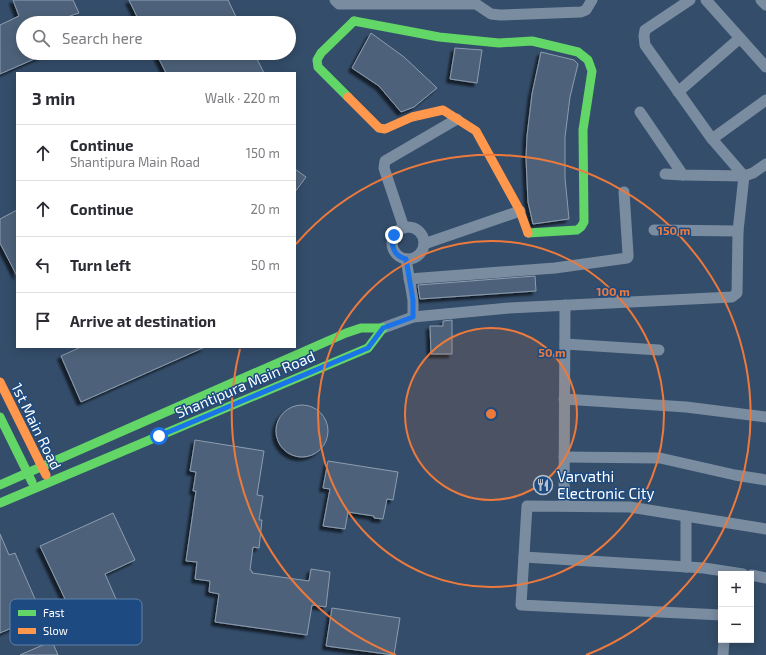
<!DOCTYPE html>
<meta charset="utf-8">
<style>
:root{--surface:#fff;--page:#f7f7f7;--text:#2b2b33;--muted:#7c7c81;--line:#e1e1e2}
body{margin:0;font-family:"Exo 2",sans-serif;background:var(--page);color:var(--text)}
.controls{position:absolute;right:12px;bottom:12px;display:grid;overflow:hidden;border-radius:0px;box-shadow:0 2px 10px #0003}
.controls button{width:36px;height:36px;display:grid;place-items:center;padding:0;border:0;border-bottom:1px solid var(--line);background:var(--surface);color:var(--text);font:20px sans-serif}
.stop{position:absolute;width:12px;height:12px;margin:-9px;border:3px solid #1a73e8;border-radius:50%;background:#fff}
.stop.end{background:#1a73e8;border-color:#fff;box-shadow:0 1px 4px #0008}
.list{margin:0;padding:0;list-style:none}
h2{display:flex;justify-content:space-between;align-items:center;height:52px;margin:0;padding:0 16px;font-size:17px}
h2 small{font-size:13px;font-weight:400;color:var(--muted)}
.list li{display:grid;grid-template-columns:26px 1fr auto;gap:12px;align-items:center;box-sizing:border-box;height:56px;padding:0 16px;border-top:1px solid var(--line)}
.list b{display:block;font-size:15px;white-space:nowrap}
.list p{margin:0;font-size:13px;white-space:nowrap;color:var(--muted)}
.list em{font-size:13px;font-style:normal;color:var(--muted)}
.icon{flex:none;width:22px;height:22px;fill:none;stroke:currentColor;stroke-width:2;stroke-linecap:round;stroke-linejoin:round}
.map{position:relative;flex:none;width:766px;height:655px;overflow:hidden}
.search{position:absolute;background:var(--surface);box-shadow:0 2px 10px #0003;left:16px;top:16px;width:280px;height:44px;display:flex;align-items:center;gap:10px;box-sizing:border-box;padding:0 14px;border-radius:22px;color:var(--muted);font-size:15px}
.panel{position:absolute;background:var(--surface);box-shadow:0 2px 10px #0003;left:16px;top:72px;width:280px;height:276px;border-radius:0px}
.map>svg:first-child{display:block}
</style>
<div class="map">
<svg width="766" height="655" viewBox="0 0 766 655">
<defs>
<filter id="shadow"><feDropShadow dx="-3.5" dy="3.5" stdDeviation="1" flood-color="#0009"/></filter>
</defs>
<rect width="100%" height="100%" fill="#344d6a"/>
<g fill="#4e627a" stroke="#8d9daf" filter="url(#shadow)">
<polygon points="13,0 73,0 79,13 64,18 63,23 23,23 23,53 48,53 0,74 0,25 19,16"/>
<polygon points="129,0 228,0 239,23 140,23"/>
<polygon points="371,33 404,57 437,88 414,107 401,112 379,86 352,68"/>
<polygon points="455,48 482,50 477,83 450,79"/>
<polygon points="541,52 574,60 578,64 570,97 565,137 565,178 569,219 533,224 528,202 526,158 527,136 532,94"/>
<polygon points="156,53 254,53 264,73 166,73"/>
<polygon points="295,169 306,177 295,192"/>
<polygon points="17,210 17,276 0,243 0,219"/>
<polygon points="535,276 536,291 420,299 418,285"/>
<polygon points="452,320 452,354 431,354 430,326 443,326 443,321"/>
<polygon points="81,347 205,347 81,402 61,356"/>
<circle cx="302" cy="431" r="26"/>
<polygon points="195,440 264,451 257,495 263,496 259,520 262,520 259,548 253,547 250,570 252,571 252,573 309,581 311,569 330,572 326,607 312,605 307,635 215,622 219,594 209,592 210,581 195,579 197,562 186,561 196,491 193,491 196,472 190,471"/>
<polygon points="328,461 398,472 393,500 387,499 383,519 374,518 374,516 348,512 345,529 323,526 330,489 323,488"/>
<polygon points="113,513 135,560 105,574 116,599 87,612 96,631 83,637 40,546"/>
<polygon points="0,534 9,555 15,553 42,615 0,633"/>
<polygon points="332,608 400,618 394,655 326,646"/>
<polygon points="52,641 58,655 20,655"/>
</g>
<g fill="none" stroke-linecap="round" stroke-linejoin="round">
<g stroke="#7a8ca0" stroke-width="11">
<polyline points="335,0 339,4 476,4 491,14 500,15 581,12 586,10 592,0"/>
<polyline points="706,0 766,67"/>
<polyline points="761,0 766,5"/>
<polyline points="678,92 740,38"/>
<polyline points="640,112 683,175 744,176 753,173 766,164"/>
<polyline points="712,139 766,100"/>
<polyline points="665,174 683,175"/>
<circle cx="408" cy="243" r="16"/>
<polyline points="404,228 384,168 385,161 457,119"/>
<polyline points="654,230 738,231"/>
<polyline points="424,244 520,211"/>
<polyline points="406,259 413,300 413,317"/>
<polyline points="409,279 555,268 627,258 628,257 628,254 624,192"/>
<polyline points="383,328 413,317 509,308 732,297 737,293 738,231 744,176 712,139 645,45 644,36 645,30 690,0"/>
<polyline points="565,344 659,350"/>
<polyline points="564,399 686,407 766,417"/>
<polyline points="564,457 660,458 735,475 766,480"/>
<polyline points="564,506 565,305"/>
<polyline points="524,557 704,568 743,574"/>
<polyline points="686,567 686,516"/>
<polyline points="751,575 766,578"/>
<polyline points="721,615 521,605 527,506 630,507 766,529"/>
<polyline points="723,655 724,640"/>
</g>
<g stroke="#63d668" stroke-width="9">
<polyline points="354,21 439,37 499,43 532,41 578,52 588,60 592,71 583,130 584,222 581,227 577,230 528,233"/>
<polyline points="348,97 318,67 317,60 321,53 354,21"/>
<polyline points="0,417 32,482"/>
<polyline points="0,485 346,333 361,328 383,328"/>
<polyline points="0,503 368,348 383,328"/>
</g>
<g stroke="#ff974d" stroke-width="9">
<polyline points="348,97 379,128 385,129 412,117 443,110 476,131 520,211 528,233"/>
<polyline points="0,382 46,475"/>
</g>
</g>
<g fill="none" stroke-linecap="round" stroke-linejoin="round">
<path stroke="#1a73e8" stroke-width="5" d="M159,436L368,348L383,328L413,317V300L406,259C394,256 390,246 394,235"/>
</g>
<circle cx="491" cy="414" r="86" fill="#ed7a3d" fill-opacity=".12"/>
<g fill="none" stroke="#ed7a3d" stroke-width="2">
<circle cx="491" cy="414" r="86"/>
<circle cx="491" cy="414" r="173"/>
<path d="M396 655A259 259 0 0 1 240 349M296 244A259 259 0 1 1 586 655"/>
</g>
<defs>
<g id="restaurant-ring" transform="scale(1)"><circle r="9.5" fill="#1d4b81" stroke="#b8c1cb" stroke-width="1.5"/><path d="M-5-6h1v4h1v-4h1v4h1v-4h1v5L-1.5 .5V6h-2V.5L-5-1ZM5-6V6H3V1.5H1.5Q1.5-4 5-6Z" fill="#b8c1cb"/></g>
</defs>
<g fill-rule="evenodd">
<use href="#restaurant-ring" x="543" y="485"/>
</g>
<g text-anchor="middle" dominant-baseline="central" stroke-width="3" stroke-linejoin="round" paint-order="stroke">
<g font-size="15" fill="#fff" stroke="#1d4b81">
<text transform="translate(245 384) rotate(-23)">Shantipura Main Road</text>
<text transform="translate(37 426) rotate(64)">1st Main Road</text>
</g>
<g font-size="15" fill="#fff" stroke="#1d4b81" text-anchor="start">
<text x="557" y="476">Varvathi<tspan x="557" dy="17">Electronic City</tspan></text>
</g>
</g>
<rect x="10" y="599" width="132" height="46" rx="6" fill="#1d4b81" stroke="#6181a7" stroke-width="1"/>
<rect x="18" y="610" width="18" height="6" fill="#63d668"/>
<rect x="18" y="628" width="18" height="6" fill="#ff974d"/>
<g font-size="11" fill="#fff">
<text x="43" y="617">Fast</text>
<text x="43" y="635">Slow</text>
</g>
<circle cx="491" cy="414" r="6" fill="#ed7a3d" stroke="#1d4b81" stroke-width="2"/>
<g font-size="12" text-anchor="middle" font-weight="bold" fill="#ed7a3d" stroke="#1d4b81" stroke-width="3" stroke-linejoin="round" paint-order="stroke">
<text x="674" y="235">150 m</text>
<text x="613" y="296">100 m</text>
<text x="552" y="357">50 m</text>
</g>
</svg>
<div class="controls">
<button>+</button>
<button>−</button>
</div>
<div class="stop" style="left:159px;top:436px"></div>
<div class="stop end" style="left:394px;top:235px"></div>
<div class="search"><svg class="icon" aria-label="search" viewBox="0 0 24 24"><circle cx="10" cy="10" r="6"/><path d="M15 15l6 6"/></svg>Search here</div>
<section class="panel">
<h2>3 min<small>Walk · 220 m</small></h2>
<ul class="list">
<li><svg class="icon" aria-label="ahead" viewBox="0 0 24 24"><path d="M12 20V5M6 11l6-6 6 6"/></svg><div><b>Continue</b><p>Shantipura Main Road</p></div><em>150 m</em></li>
<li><svg class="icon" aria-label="ahead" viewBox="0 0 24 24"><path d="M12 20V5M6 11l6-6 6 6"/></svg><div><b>Continue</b></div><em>20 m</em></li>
<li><svg class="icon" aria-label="left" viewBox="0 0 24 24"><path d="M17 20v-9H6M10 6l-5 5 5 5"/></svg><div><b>Turn left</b></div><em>50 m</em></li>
<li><svg class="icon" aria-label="arrive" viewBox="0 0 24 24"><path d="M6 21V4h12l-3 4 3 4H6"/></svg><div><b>Arrive at destination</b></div></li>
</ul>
</section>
</div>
